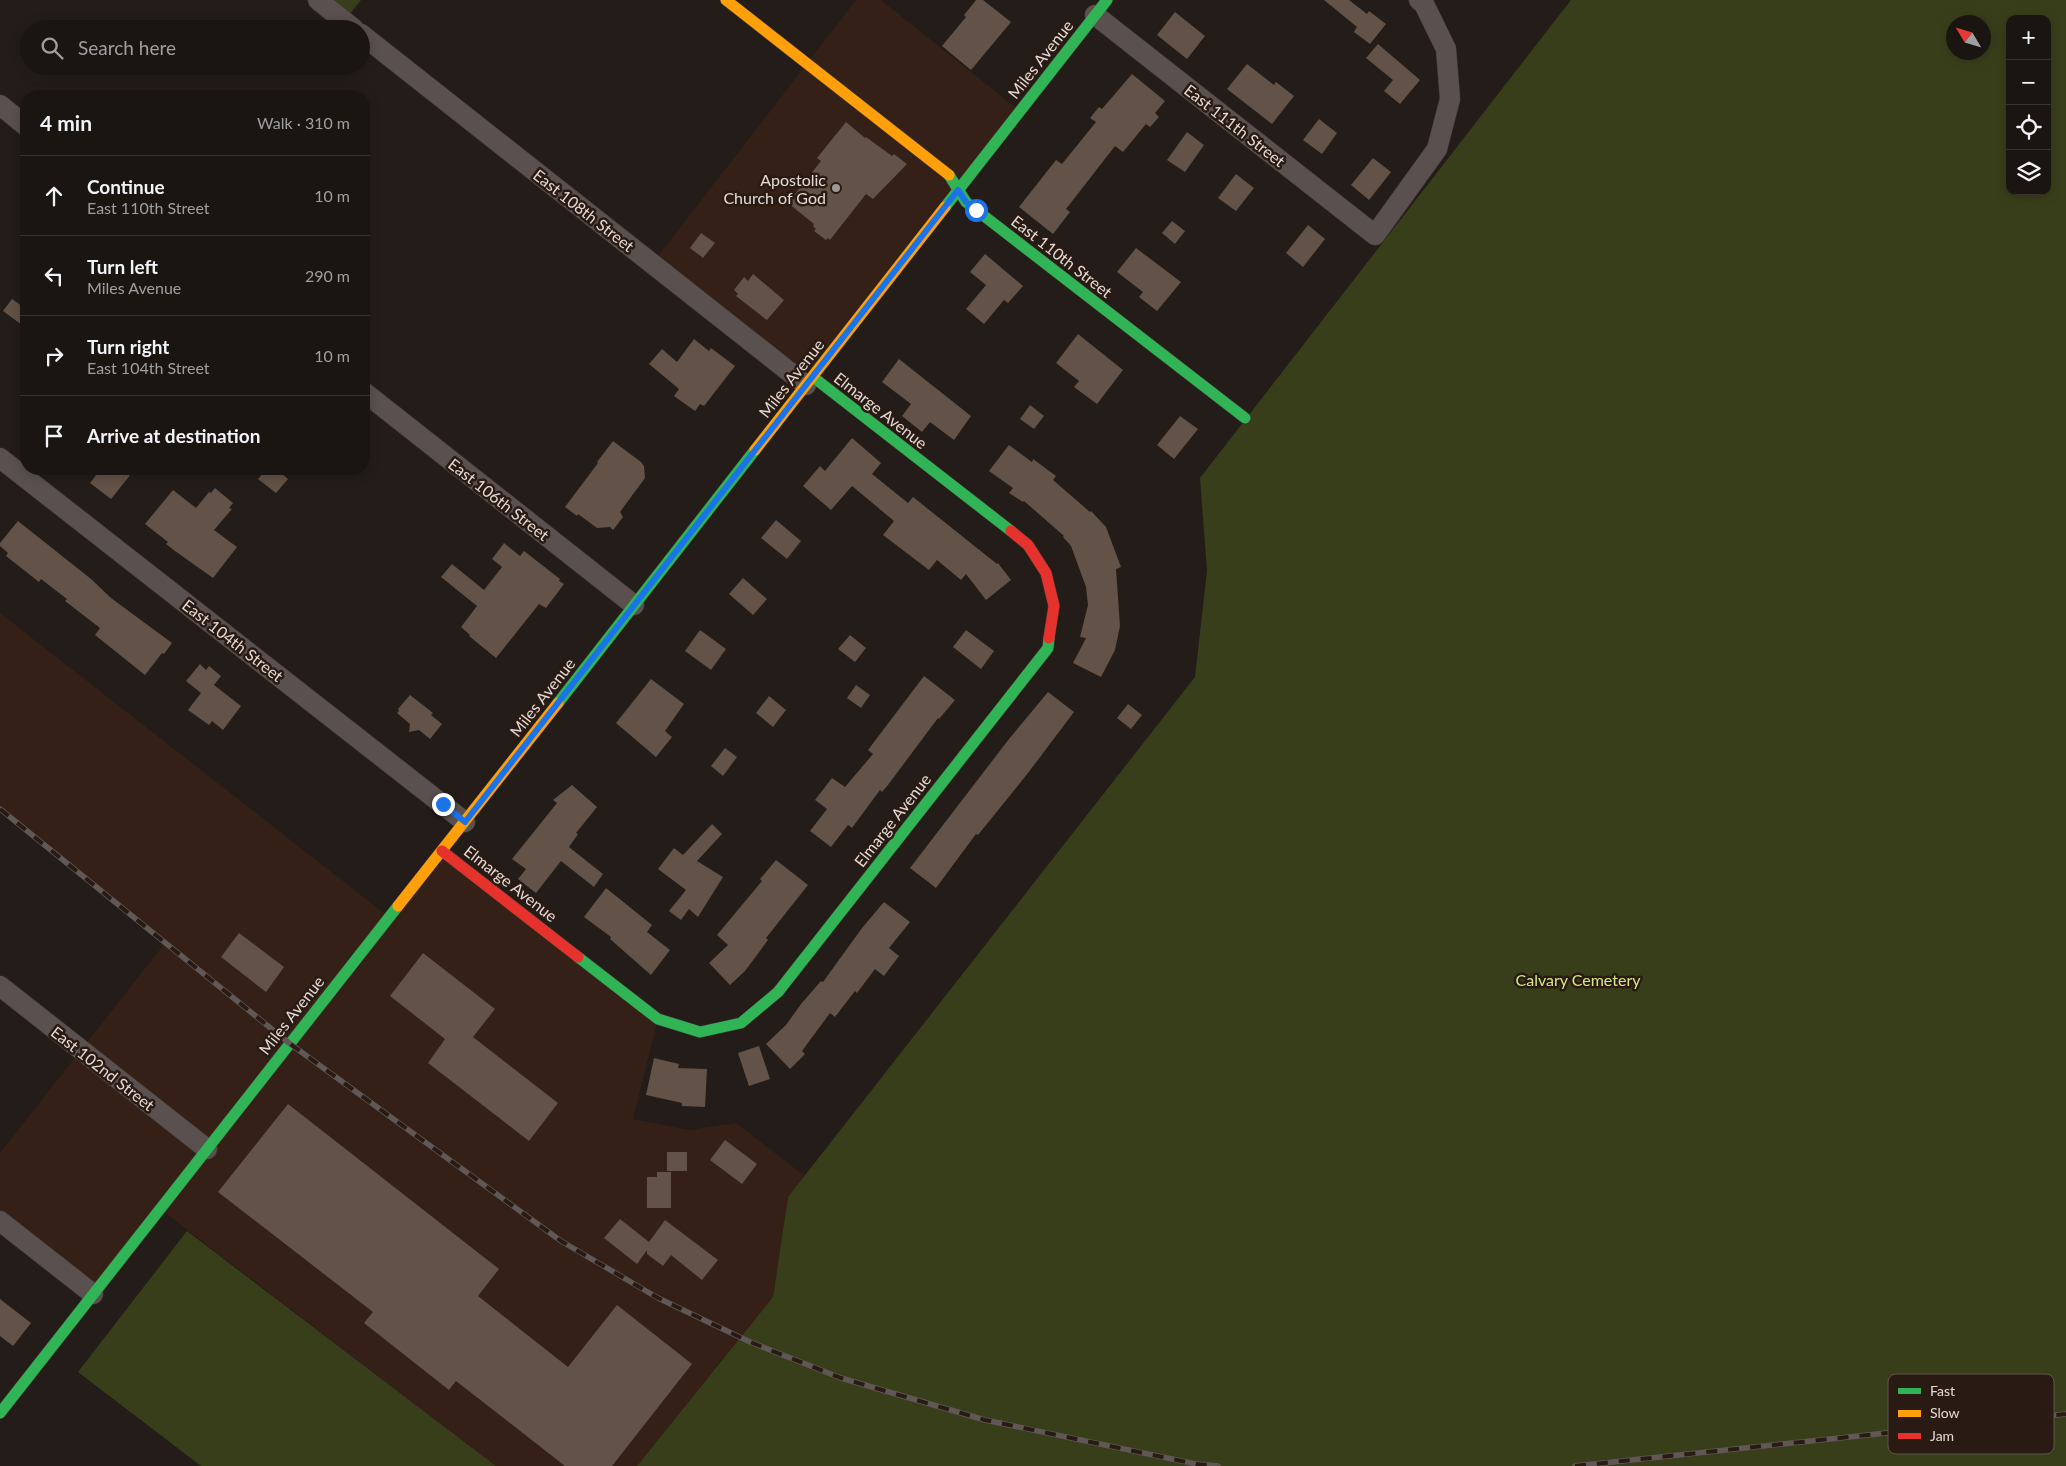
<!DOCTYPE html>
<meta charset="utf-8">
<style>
:root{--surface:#1b1512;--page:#282220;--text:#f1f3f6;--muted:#a09f9f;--line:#393432}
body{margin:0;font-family:Lato,sans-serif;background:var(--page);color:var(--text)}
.controls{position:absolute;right:15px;top:15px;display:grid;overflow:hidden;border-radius:10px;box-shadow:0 2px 12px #0003}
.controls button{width:45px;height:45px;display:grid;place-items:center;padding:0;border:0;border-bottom:1px solid var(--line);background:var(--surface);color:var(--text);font:25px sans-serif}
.compass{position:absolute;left:1946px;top:15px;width:45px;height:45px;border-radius:50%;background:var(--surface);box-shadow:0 2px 12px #0003;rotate:308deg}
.stop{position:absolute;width:15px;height:15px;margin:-11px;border:4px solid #1a73e8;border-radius:50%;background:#fff}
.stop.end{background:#1a73e8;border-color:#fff;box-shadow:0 1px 5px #0008}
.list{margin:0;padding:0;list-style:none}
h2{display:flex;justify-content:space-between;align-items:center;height:65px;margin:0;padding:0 20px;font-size:21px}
h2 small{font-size:16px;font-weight:400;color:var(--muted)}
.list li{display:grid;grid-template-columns:32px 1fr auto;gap:15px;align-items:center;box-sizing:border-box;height:80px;padding:0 20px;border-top:1px solid var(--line)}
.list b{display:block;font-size:19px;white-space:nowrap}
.list p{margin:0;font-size:16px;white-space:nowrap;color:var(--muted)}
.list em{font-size:16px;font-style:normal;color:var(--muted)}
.icon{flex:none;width:28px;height:28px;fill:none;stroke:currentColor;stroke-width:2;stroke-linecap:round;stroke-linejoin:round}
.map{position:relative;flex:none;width:2066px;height:1466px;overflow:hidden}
.search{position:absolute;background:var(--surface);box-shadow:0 2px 12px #0003;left:20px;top:20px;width:350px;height:55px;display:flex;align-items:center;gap:12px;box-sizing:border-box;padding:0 18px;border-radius:28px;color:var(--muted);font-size:19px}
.panel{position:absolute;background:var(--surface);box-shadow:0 2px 12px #0003;left:20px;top:90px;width:350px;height:385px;border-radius:20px}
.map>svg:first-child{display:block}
</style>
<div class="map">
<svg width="2066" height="1466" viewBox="0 0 2066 1466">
<rect width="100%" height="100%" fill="#241c18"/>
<g fill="#342016">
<polygon points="856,0 881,0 1020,111 806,385 652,264"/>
<polygon points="0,613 389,917 442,851 658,1019 633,1119 689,1130 736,1123 805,1176 788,1197 773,1297 637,1466 496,1466 160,1209 93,1294 0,1221 0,1153 165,943 0,809"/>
</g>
<g fill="#393e1a" fill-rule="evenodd">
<polygon points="318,0 361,0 344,21"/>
<path d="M1571,0H2066V1466H637L773,1297L788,1197L1195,677L1207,571L1200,478ZM2010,19H2047V191H2010ZM1954,22H1984V52H1954Z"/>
<polygon points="187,1231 496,1466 201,1466 78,1372"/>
</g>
<g fill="#625247">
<polygon points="976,0 983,0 1011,22 971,70 942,46 966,17 964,15"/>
<polygon points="1324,0 1349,0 1367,14 1369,11 1386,24 1370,44 1354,32 1357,27"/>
<polygon points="1175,12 1205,36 1187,59 1157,35"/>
<polygon points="1378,44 1420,80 1400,104 1384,91 1393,80 1366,58"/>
<polygon points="1247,64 1274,85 1276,82 1294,96 1272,124 1227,89"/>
<polygon points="1132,74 1165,101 1155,113 1159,117 1150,127 1146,124 1123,152 1115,146 1066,209 1070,212 1053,234 1019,207 1056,160 1062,164 1096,122 1090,118 1099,107 1102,109"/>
<polygon points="1319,119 1337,133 1322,154 1303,140"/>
<polygon points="846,122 865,138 866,137 892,156 894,154 907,164 873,199 866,194 830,240 828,238 826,240 814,231 816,229 813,226 814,224 788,203 821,161 817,158"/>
<polygon points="1187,132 1204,145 1185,172 1167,160"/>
<polygon points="1373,158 1391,172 1369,200 1351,185"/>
<polygon points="1236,174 1254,188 1236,211 1218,198"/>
<polygon points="1172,221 1185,231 1175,244 1162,233"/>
<polygon points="1308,225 1325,239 1303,267 1286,253"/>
<polygon points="701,233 715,243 703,258 690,248"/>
<polygon points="1136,248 1181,282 1157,311 1139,297 1143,292 1117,272"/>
<polygon points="985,254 1023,286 1008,303 1004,300 984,324 966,309 986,285 970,272"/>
<polygon points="753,274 784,300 767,320 736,296 738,294 734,290 744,277 748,281"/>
<polygon points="12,299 26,309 26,328 3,311"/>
<polygon points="1078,334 1123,370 1097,404 1074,387 1079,381 1056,363"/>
<polygon points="694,339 709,351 711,348 735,366 704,406 700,404 695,411 674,396 679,389 649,364 662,349 677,362"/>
<polygon points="899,359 971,416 954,440 930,422 922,432 902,416 911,404 882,382"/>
<polygon points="1030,405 1044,416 1034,429 1020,419"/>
<polygon points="1180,416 1198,429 1174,459 1157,445"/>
<polygon points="852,438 881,463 872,474 908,503 913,497 997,564 998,563 1011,580 986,600 966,574 961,580 937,560 929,570 883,535 894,521 852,486 831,510 803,486 820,466 825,471"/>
<polygon points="613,441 641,462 644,466 645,478 620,512 623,517 613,530 610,527 597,528 578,514 577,516 565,507 598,463 597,462"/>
<polygon points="1009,445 1032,462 1033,459 1056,476 1053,480 1090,512 1091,511 1106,527 1121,567 1116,569 1120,626 1115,650 1101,677 1073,663 1086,638 1080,637 1088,605 1086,587 1071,546 1063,537 1064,536 1024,501 1023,502 1009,493 1013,488 989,471"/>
<polygon points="101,469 135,469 111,499 90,483"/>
<polygon points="267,469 276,469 288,479 276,493 258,479"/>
<polygon points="215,488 233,503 229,508 232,509 214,530 237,547 213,578 175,551 166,544 168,542 145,524 173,490 196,508 209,492 211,493"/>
<polygon points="776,520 801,541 787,559 761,538"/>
<polygon points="18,521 91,579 111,598 172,643 164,654 162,653 145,675 95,635 100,628 65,601 67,599 41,579 39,582 6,556 8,553 0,546 0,543"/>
<polygon points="504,543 520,556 524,551 560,579 559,581 564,584 546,608 539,604 496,658 469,636 470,635 461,627 477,606 441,577 452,564 484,590 502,567 492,559"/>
<polygon points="743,578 767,599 753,615 729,594"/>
<polygon points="700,630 726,649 711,670 685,651"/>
<polygon points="966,630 994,651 981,669 953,647"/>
<polygon points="850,635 866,648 855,662 838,649"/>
<polygon points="200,664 206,670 209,666 221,676 214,685 241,706 223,730 212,721 209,725 188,710 201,693 186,681"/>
<polygon points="924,676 955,700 939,719 938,718 888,785 882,792 880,790 852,828 848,825 831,847 810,831 827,809 815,800 832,778 845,787 873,754 868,750"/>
<polygon points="651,679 684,704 665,731 672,737 656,757 616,723"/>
<polygon points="856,685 870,695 861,708 847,698"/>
<polygon points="1048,692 1074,712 1028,773 978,835 976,834 936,888 910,868 1009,739"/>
<polygon points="410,695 433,713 431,715 442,724 430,739 419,730 409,732 410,724 397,713 399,711 398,709"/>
<polygon points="769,696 786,710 773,727 756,713"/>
<polygon points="1128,704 1142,715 1131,729 1117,718"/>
<polygon points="725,748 737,757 723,776 711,766"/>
<polygon points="572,785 597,807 576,833 578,834 569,847 603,874 594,887 561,861 536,893 518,879 526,869 512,859 557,803 553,800"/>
<polygon points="712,824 722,834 697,861 723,877 698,917 689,909 681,920 669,911 686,890 658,869 674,848 683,855"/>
<polygon points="776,860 808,885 766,938 768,940 745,971 730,985 709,963 728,945 717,935 762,881 760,879"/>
<polygon points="606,888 652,925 647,932 670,950 651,975 610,939 611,937 584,917"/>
<polygon points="884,902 910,922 889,948 899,956 884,976 875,969 857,993 855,991 835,1017 830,1013 802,1051 805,1054 790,1069 766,1044 786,1025 801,1004 821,981 823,982 862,928"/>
<polygon points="239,933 284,967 266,992 221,957"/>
<polygon points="423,953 495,1009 473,1037 558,1103 529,1141 428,1063 445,1039 390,996"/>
<polygon points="759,1046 770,1079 749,1086 738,1053"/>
<polygon points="654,1058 679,1064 678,1068 707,1069 705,1107 682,1106 682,1103 646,1095"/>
<polygon points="288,1104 499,1269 478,1296 568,1367 617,1305 692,1364 612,1466 565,1466 456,1381 449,1390 364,1323 373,1312 218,1192"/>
<polygon points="725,1140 757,1164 742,1184 710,1160"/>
<rect x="667" y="1152" width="20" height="19"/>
<polygon points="657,1172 671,1172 671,1208 647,1208 647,1177 657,1177"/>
<polygon points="620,1219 649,1242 665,1220 718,1260 702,1280 671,1255 663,1266 647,1254 647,1250 637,1264 604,1238"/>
<polygon points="0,1299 31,1323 13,1346 0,1336"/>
</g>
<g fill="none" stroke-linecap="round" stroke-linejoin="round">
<g stroke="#3e3733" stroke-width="21">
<g id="street">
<polyline points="318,0 354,29"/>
<polyline points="1095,15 1375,235 1437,149 1450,99 1446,49 1424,4 1419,0"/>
<polyline points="361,34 806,385"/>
<polyline points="0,105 26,126"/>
<polyline points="364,392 634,605"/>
<polyline points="0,458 465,822"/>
<polyline points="0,986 207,1149"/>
<polyline points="0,1221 93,1294"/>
</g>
</g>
<g stroke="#3e3733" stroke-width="12">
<g id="fast">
<polyline points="949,175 966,202 1245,418"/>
<polyline points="945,207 1107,0"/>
<polyline points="813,377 1011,531"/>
<polyline points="558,703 755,450"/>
<polyline points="578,957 658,1019 700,1032 741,1023 778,992 1048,648 1049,638"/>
<polyline points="0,1413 398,906"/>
</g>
</g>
<g stroke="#3e3733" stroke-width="12">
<g id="slow">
<polyline points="726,0 949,175"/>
<polyline points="755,450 945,207"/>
<polyline points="398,906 558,703"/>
</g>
</g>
<g stroke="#3e3733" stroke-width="12">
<g id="jam">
<polyline points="1011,531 1028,545 1046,573 1054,606 1049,638"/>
<polyline points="442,851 578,957"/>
</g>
</g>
<use href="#street" stroke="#5a5050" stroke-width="20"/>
<use href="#fast" stroke="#30b455" stroke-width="11"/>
<use href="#slow" stroke="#ff9f0a" stroke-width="11"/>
<use href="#jam" stroke="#e5322d" stroke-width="11"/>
<g stroke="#605857" stroke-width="5.5">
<g id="rail">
<polyline points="0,809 289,1043 561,1241 658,1298 750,1342 841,1378 985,1420 1196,1464 1218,1466"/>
<polyline points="1575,1466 2066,1414"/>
</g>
</g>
<use href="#rail" stroke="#291b13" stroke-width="4" stroke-dasharray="11" stroke-linecap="butt"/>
</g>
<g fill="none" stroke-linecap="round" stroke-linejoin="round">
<polyline stroke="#1a73e8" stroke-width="6" points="443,804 465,822 958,190 966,202 976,210"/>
</g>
<circle fill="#a19893" stroke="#291b13" stroke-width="2" cx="836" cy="188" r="5"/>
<g text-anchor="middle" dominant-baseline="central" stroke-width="5" stroke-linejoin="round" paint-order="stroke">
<g font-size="16" fill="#e5dad5" stroke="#291b13">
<text transform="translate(1040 59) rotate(-52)">Miles Avenue</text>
<text transform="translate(1235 125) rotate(38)">East 111th Street</text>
<text transform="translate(584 210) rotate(38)">East 108th Street</text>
<text transform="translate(1062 256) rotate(38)">East 110th Street</text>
<text transform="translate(791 378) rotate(-52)">Miles Avenue</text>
<text transform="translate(881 410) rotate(38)">Elmarge Avenue</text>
<text transform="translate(499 499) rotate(38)">East 106th Street</text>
<text transform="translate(233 640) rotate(38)">East 104th Street</text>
<text transform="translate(542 697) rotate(-52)">Miles Avenue</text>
<text transform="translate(892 820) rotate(-52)">Elmarge Avenue</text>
<text transform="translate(511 883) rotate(38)">Elmarge Avenue</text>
<text transform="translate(291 1015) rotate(-52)">Miles Avenue</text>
<text transform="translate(103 1068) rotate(38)">East 102nd Street</text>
</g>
<g font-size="16" fill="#e5dad5" stroke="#291b13" text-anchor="end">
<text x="826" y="179">Apostolic<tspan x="826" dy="18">Church of God</tspan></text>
</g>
<g font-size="16" fill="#d5e982" stroke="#291b13">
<text x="1578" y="979">Calvary Cemetery</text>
</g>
</g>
<rect x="1888" y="1374" width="166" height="80" rx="8" fill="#291b13" stroke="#61544d" stroke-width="1"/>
<rect x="1898" y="1388" width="23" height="6" fill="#30b455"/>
<rect x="1898" y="1410" width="23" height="7" fill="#ff9f0a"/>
<rect x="1898" y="1433" width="23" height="6" fill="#e5322d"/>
<g font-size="14" fill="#e5dad5">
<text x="1930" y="1396">Fast</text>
<text x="1930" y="1418">Slow</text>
<text x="1930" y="1441">Jam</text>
</g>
</svg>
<div class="controls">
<button>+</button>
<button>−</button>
<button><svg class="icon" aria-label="locate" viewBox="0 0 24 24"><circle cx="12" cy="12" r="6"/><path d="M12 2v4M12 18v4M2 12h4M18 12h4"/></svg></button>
<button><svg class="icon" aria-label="layers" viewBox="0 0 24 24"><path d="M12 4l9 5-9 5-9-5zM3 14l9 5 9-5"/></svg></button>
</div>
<svg class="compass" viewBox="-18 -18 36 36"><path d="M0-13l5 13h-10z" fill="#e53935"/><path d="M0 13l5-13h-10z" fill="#a09f9f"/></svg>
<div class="stop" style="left:976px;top:210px"></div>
<div class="stop end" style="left:443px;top:804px"></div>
<div class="search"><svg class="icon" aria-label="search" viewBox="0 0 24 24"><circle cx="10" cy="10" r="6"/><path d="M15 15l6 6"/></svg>Search here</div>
<section class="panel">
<h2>4 min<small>Walk · 310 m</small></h2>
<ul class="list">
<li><svg class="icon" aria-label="ahead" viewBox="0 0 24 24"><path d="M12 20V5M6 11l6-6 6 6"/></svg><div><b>Continue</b><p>East 110th Street</p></div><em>10 m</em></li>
<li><svg class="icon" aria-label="left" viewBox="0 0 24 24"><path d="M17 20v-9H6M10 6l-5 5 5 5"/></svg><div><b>Turn left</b><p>Miles Avenue</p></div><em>290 m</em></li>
<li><svg class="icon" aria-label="right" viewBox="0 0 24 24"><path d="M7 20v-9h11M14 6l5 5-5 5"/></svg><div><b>Turn right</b><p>East 104th Street</p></div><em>10 m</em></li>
<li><svg class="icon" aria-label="arrive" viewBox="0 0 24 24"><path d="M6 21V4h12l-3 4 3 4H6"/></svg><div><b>Arrive at destination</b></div></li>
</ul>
</section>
</div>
